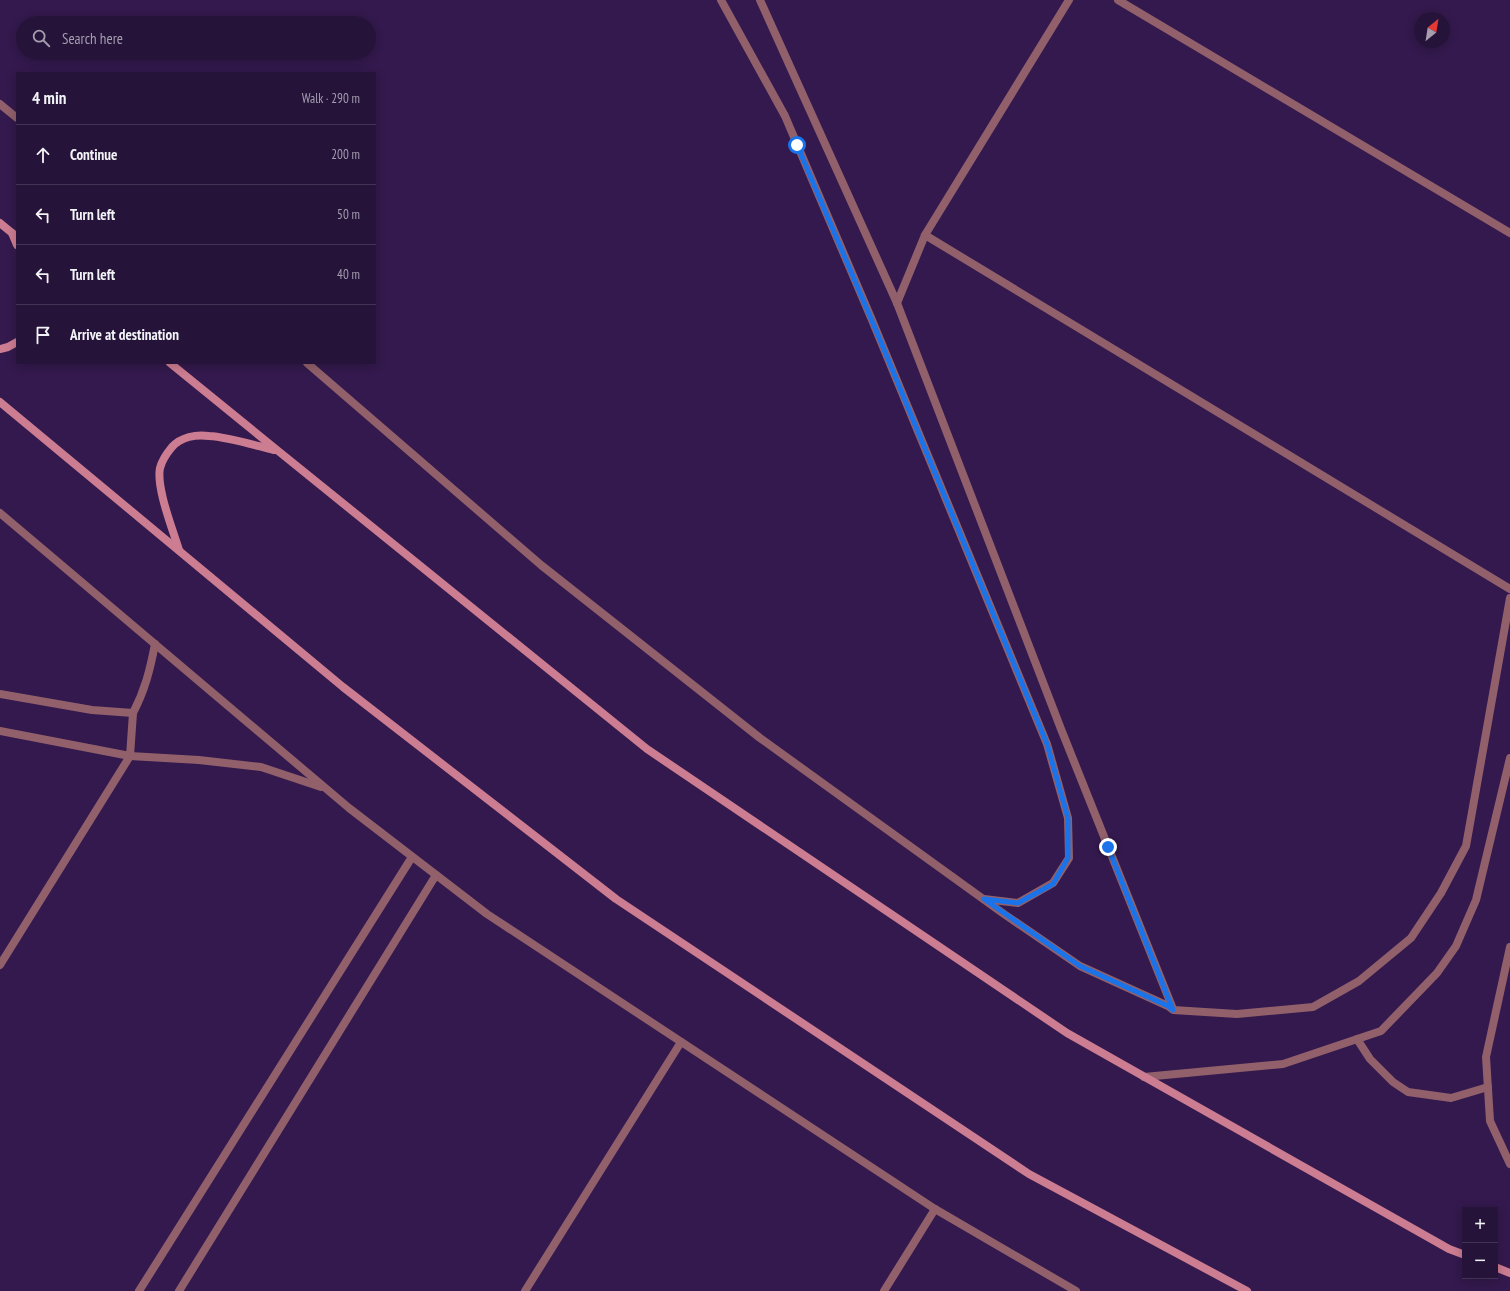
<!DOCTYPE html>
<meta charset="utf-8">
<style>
:root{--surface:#26133a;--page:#2e1c42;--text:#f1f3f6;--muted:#a49eaf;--line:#423254}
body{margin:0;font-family:"PT Sans Narrow",sans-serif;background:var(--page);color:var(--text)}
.controls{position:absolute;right:12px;bottom:12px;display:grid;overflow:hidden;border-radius:0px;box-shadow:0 2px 10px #0003}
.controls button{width:36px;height:36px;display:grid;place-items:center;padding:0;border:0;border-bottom:1px solid var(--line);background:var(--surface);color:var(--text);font:20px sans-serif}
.compass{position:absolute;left:1414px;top:12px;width:36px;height:36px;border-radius:50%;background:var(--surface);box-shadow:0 2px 10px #0003;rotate:30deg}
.stop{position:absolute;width:12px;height:12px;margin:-9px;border:3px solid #1a73e8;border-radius:50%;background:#fff}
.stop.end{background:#1a73e8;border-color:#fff;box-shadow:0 1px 4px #0008}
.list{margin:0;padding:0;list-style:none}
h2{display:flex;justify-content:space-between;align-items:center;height:52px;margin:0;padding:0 16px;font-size:17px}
h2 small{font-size:13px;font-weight:400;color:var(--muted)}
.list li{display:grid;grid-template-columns:26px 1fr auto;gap:12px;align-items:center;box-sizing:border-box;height:60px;padding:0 16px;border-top:1px solid var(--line)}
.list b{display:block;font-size:15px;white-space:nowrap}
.list em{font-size:13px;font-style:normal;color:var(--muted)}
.icon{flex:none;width:22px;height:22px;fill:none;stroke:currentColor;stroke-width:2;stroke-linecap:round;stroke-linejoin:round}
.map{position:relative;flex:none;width:1510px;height:1291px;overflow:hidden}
.search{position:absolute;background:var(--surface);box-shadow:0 2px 10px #0003;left:16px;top:16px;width:360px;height:44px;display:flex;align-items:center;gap:10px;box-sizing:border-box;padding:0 14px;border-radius:22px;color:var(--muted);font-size:15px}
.panel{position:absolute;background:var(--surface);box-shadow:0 2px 10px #0003;left:16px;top:72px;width:360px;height:292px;border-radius:0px}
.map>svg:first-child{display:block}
</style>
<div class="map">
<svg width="1510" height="1291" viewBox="0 0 1510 1291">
<rect width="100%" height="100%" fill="#33194d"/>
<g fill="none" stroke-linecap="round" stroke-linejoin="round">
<g stroke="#91606b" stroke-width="8">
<polyline points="721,0 785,116 872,320 1047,744 1068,818 1069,858 1053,883 1018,903 984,899"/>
<polyline points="760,0 897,303 1061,729 1173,1009"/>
<polyline points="1118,0 1510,233"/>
<polyline points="0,104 17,118"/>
<polyline points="925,235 1510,589"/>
<polyline points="897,303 925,235 1069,0"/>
<polyline points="307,363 541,565 760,738 1004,914 1080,966 1168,1006 1173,1010 1237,1014 1313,1007 1359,981 1411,938 1441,893 1466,846 1510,598"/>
<polyline points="0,513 349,808 487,914 935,1209 1076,1291"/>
<path d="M0,694L92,710L133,713C145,690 150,670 155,644"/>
<polyline points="0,731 130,756 199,760 261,767 321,787"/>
<polyline points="1510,947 1486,1057 1490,1121 1510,1164"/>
<polyline points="0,965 130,756 133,713"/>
<polyline points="1357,1039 1370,1059 1393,1082 1408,1092 1451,1098 1488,1087"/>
<polyline points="1144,1077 1283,1064 1381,1031 1437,973 1456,946 1476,900 1510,758"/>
<polyline points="139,1291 412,857"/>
<polyline points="179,1291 436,875"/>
<polyline points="525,1291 681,1042"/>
<polyline points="884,1291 935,1209"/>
</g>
<g stroke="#cc7d91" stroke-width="8">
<polyline points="0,223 17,237"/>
<polyline points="12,233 17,245"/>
<polyline points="0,349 8,347 17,342"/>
<polyline points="170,363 277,450 647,749 1067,1033 1449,1249 1465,1255"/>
<polyline points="0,402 343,687 616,899 1029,1174 1247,1291"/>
<path d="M179,550C173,530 156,488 160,468C162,460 167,453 172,447C181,437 196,434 209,436C228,437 254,445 274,450"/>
<polyline points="1495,1267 1510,1273"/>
</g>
</g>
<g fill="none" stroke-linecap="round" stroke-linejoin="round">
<polyline stroke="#1a73e8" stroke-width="5" points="797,145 878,335 1047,744 1068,818 1068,858 1053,884 1018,903 984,899 1080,966 1168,1006 1173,1010 1108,847"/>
</g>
</svg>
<div class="controls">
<button>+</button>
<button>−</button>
</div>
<svg class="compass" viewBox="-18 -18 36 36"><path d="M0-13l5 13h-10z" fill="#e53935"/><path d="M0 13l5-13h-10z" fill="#a49eaf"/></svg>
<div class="stop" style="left:797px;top:145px"></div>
<div class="stop end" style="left:1108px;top:847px"></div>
<div class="search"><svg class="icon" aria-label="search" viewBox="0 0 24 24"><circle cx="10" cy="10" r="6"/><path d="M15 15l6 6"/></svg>Search here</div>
<section class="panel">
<h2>4 min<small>Walk · 290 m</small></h2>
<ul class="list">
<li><svg class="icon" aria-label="ahead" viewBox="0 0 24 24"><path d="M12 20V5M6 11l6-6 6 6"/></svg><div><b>Continue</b></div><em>200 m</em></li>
<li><svg class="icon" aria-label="left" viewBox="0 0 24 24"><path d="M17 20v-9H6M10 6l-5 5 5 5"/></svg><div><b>Turn left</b></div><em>50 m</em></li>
<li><svg class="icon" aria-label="left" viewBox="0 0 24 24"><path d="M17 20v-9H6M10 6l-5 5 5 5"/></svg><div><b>Turn left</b></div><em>40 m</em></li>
<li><svg class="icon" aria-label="arrive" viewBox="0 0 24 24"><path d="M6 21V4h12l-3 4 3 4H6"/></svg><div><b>Arrive at destination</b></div></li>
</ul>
</section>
</div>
